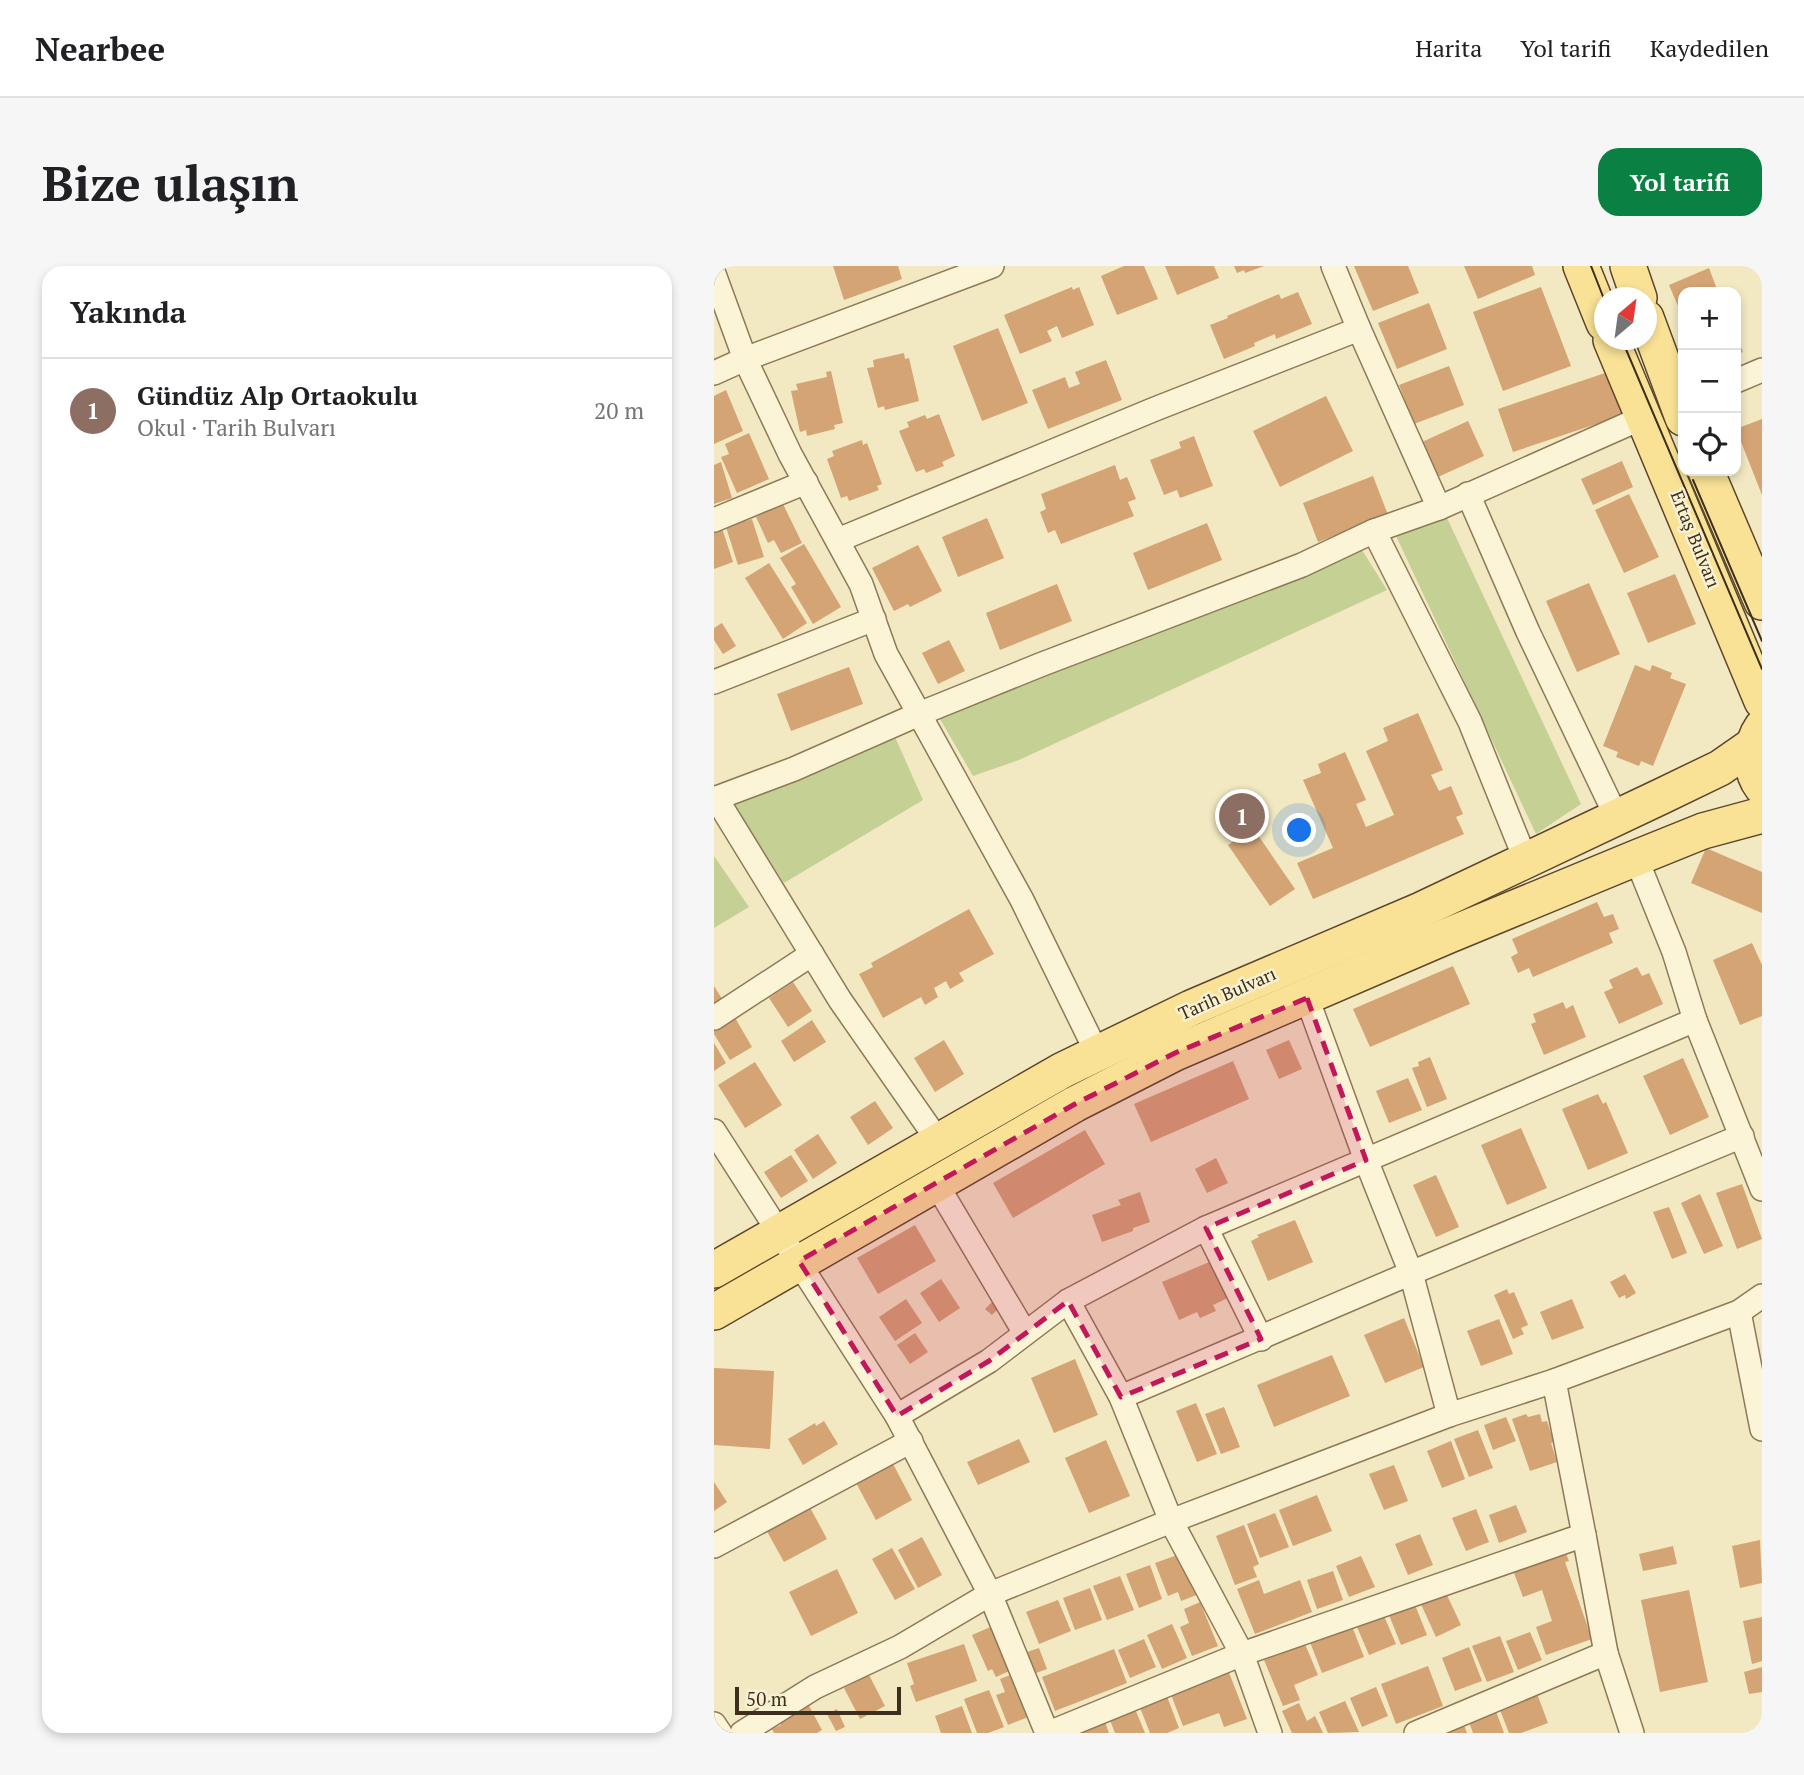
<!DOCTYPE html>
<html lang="tr">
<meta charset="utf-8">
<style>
:root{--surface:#fff;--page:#f6f6f6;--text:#202124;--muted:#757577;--line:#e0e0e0;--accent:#0b8043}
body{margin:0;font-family:"PT Serif",serif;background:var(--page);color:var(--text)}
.controls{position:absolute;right:21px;top:21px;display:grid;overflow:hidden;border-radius:14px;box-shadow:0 4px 10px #0003}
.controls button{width:63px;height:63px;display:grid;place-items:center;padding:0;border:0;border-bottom:2px solid var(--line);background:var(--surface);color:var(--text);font:35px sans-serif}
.compass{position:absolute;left:880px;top:21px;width:63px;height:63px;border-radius:50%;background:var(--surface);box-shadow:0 4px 10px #0003;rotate:29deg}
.scale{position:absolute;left:21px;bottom:18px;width:166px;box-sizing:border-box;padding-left:7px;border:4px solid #3c2f1d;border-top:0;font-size:19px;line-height:24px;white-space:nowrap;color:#3c2f1d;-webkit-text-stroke:5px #f9f1d2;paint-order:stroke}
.you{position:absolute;left:586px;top:565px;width:24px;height:24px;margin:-18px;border:5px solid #fff;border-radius:50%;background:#1a73e8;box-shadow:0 0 0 10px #1a73e833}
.badge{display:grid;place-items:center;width:46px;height:46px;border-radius:50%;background:var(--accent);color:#fff;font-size:23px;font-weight:700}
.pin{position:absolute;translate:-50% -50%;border:4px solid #fff;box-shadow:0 2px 7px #0006}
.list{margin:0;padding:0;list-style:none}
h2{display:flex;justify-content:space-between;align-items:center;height:91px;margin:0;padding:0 28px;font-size:30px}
h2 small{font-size:23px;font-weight:400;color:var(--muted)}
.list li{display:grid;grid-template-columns:46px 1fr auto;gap:21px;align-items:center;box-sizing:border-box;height:105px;padding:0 28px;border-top:2px solid var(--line)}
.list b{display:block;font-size:26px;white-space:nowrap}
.list p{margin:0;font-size:23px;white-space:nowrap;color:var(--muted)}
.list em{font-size:23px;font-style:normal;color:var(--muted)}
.icon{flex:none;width:38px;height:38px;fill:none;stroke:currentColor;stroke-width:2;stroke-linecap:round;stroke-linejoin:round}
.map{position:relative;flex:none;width:1048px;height:1467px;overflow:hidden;border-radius:21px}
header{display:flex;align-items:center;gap:42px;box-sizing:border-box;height:98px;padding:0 35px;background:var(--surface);border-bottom:2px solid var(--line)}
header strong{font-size:33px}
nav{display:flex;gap:38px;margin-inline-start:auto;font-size:24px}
.intro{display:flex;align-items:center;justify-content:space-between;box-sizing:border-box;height:168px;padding:0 42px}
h1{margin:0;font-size:49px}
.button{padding:18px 32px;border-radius:21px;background:var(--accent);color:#fff;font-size:24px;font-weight:700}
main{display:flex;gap:42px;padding:0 42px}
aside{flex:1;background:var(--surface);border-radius:21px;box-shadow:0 4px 10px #0003}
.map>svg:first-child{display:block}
</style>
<header>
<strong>Nearbee</strong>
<nav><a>Harita</a><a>Yol tarifi</a><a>Kaydedilen</a></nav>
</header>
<div class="intro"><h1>Bize ulaşın</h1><a class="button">Yol tarifi</a></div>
<main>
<aside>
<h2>Yakında<small></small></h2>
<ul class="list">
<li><span class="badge" style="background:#8d6e63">1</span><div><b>Gündüz Alp Ortaokulu</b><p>Okul · Tarih Bulvarı</p></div><em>20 m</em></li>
</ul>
</aside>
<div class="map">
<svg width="1048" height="1467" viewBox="0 0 1048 1467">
<rect width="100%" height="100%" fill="#f2e8c2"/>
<g fill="#c5d194">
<polygon points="733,252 867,538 822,568 682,270"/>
<polygon points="648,284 673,324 305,494 259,510 226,453"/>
<polygon points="181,471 209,534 70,617 20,539"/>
<polygon points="0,590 35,641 0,662"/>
</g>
<g fill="#d4a474">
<polygon points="119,0 184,0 188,13 130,34"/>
<polygon points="410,0 430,0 444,33 403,49 387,10"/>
<polygon points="451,0 500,0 505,12 463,29"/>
<polygon points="520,0 550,0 531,7 530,4 523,7"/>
<polygon points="640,0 694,0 705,27 659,45"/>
<polygon points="750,0 818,0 821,9 764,33"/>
<polygon points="995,2 1004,26 969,26 969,52 955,19"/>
<polygon points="358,21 359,24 365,21 380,59 348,72 343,60 333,65 338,75 306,88 290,49"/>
<polygon points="827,21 857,100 789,125 759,46"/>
<polygon points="584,26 598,58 562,73 561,68 540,77 541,80 510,93 496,59 514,52 513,50 565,28 567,33"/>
<polygon points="715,37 733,83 683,103 664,57"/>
<polygon points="284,62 314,137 268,155 239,80"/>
<polygon points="1022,68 1029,86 1022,89"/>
<polygon points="190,87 191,93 195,92 205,135 171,144 170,140 164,142 153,102 160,101 159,94"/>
<polygon points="392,94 408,134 334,163 318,124 351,111 355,122 366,118 361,106"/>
<polygon points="735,100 750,139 700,158 685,119"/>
<polygon points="900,104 915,147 799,186 784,143"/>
<polygon points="117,105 129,157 120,159 121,163 93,170 92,164 86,166 77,125 84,124 82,118 113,111 112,106"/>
<polygon points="12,124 29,165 0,178 0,130"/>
<polygon points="612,130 639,185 566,221 539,165"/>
<polygon points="225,148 241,190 228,196 230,200 212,207 210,203 202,206 185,165 195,161 193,156 211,149 213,153"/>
<polygon points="1048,153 1048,229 1022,163"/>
<polygon points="754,155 770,190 724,211 708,176"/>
<polygon points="35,167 55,213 23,227 7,191 15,188 11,178"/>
<polygon points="480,170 499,220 466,232 463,224 450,229 436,194 467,182 465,176"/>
<polygon points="148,174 149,179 153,177 168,218 163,220 165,224 135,235 133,230 127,232 113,193 120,190 118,185"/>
<polygon points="908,195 919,221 879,239 867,213"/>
<polygon points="7,196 18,232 0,238 0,199"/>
<polygon points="401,199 406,214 413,211 422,233 414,236 420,250 347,278 341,264 334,267 326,246 332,243 327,228"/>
<polygon points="659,210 674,249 604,276 589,237"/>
<polygon points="915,228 945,291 910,307 881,244"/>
<polygon points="69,238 88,277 67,287 60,274 54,277 42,251"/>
<polygon points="273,252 290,292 244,311 228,271"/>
<polygon points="38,253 50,291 24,299 12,261"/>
<polygon points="493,257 508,294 434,324 419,287"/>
<polygon points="8,262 19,296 0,303 0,265"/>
<polygon points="90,278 127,341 99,358 77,321 82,318 66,292"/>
<polygon points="204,279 228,325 196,341 194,338 180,345 158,302"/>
<polygon points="55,297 93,357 69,373 31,312"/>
<polygon points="961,308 982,358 934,377 913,327"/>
<polygon points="875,317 906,388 863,406 832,335"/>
<polygon points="343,318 358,355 286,384 272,347"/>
<polygon points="8,357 22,380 9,388 0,374 0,362"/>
<polygon points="235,374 251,405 224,418 208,387"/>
<polygon points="921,399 936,405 938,399 958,407 956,412 972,418 939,500 927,495 925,500 902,491 904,486 889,480"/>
<polygon points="135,401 149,438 77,465 63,428"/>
<polygon points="704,447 729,504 717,509 725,525 737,520 749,548 742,551 750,568 599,633 583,597 619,582 589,514 607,507 604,498 631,486 652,534 642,538 652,561 680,549 652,485 674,475 669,462"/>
<polygon points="539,562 581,623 556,640 514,579"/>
<polygon points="992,582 1048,606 1048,647 977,617"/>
<polygon points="883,636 890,651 899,648 905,663 895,667 899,677 819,711 815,702 804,707 797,691 804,687 798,673"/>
<polygon points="255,643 280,688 245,707 250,715 236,723 232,715 220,722 224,731 211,739 207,731 169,752 145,708 159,701 157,697"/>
<polygon points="1038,677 1048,699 1048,750 1026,759 999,694"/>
<polygon points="739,700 756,738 656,781 639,743"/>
<polygon points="923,701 928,710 935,707 949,738 905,758 890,726 899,722 895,714"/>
<polygon points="79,716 98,745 74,761 55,732"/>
<polygon points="0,720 10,736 0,742"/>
<polygon points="849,736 852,743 859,739 872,771 830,789 817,758 822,756 819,748"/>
<polygon points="20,750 38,781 16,794 0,768 0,762"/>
<polygon points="98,754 112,776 80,796 67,775"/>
<polygon points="230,774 250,808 221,826 200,792"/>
<polygon points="575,774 588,803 565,813 552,784"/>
<polygon points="0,777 12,797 0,805"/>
<polygon points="716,791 733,833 713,841 698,802 705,800 704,796"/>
<polygon points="969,792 995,851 956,869 929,810"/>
<polygon points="519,795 535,833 437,876 420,838"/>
<polygon points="41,796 68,839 31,862 4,819"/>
<polygon points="694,812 708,844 675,857 662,825"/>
<polygon points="884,828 889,838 892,836 914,887 874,904 848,843"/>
<polygon points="161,835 179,862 154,879 136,851"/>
<polygon points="807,862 833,922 793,939 767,879"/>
<polygon points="371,864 391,898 299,952 279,917"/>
<polygon points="104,868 123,897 99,913 80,884"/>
<polygon points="77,889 94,915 67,932 50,906"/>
<polygon points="502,892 514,917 493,927 481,903"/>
<polygon points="722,909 745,961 722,971 699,919"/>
<polygon points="1028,918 1048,973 1023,983 1002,927"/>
<polygon points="426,926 436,956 419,962 419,965 388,976 378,949 407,939 404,934"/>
<polygon points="986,928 1009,980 990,988 967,937"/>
<polygon points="955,941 973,987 958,993 939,946"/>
<polygon points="581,954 599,996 554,1015 537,975 545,971 543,969"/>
<polygon points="201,959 222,995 164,1028 143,992"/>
<polygon points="500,994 516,1031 499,1039 502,1045 486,1052 483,1046 465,1054 448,1016"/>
<polygon points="911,1008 922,1027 912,1033 911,1029 905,1032 896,1016"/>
<polygon points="227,1013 246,1042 225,1056 206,1027"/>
<polygon points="793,1023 795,1028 800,1026 814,1059 807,1062 810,1068 799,1073 780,1029"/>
<polygon points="192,1033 208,1057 181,1075 165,1051"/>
<polygon points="858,1033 870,1062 838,1074 826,1046"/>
<polygon points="278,1036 284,1043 278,1049 271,1043"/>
<polygon points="690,1052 710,1101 671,1117 650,1069"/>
<polygon points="785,1053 799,1088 767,1100 753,1065"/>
<polygon points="201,1067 214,1086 196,1098 183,1079"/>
<polygon points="618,1089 636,1130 560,1161 543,1119"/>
<polygon points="361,1093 384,1149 340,1167 317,1112"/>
<polygon points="0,1102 60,1105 56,1183 0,1179"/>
<polygon points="482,1137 503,1188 483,1196 462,1145"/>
<polygon points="510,1141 526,1181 507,1188 491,1148"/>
<polygon points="812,1148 814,1151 826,1148 828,1156 833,1155 840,1176 837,1177 843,1196 816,1205 798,1153"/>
<polygon points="792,1151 802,1175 779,1184 770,1159"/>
<polygon points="110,1155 124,1178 89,1199 74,1173 101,1157 102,1160"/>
<polygon points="764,1164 779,1202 755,1211 740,1173"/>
<polygon points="305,1173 316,1196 264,1219 253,1196"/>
<polygon points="392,1174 416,1230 375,1247 351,1192"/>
<polygon points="737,1175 751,1213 728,1222 713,1185"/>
<polygon points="178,1196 198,1234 162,1254 141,1215"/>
<polygon points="680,1199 694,1235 670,1244 655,1208"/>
<polygon points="0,1216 13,1236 0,1245"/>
<polygon points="603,1229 618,1265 579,1280 565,1244"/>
<polygon points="93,1236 113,1273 70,1296 50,1260"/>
<polygon points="802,1239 813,1266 785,1277 775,1249"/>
<polygon points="762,1243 775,1276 752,1285 738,1252"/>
<polygon points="561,1247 575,1281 546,1292 533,1258"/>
<polygon points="530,1259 545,1298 539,1301 543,1311 521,1319 502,1270"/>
<polygon points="706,1268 719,1299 694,1309 681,1278"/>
<polygon points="208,1271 228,1309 204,1322 184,1284"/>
<polygon points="1046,1274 1048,1317 1026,1322 1018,1280"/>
<polygon points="849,1280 855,1295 851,1296 878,1373 832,1389 822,1361 838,1355 828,1324 809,1331 797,1299"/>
<polygon points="959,1280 963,1298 929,1305 925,1288"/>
<polygon points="178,1282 201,1323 181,1334 158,1293"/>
<polygon points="469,1287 485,1328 467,1335 464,1326 454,1330 441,1297"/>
<polygon points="647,1290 661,1321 635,1331 622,1300"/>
<polygon points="436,1299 448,1333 425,1342 412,1308"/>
<polygon points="123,1303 144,1347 97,1370 75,1326"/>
<polygon points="619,1305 629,1334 603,1343 593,1314"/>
<polygon points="406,1310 420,1344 393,1354 379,1320"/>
<polygon points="545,1314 550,1328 586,1314 598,1346 541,1368 523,1323"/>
<polygon points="376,1322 388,1354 361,1364 349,1332"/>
<polygon points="975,1324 994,1416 946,1426 927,1334"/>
<polygon points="731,1325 747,1359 722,1371 706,1336"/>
<polygon points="344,1334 357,1365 325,1378 312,1346"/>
<polygon points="486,1336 504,1380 478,1390 466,1361 475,1357 470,1343"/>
<polygon points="701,1339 713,1369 687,1379 675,1349"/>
<polygon points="670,1350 682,1378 655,1389 643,1361"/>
<polygon points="1048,1351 1048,1395 1038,1398 1029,1355"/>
<polygon points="458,1358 473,1392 448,1403 433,1369"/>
<polygon points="281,1359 300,1403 282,1411 278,1403 274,1405 258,1369"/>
<polygon points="638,1360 650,1391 608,1407 596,1376"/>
<polygon points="816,1366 828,1394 804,1404 792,1375"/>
<polygon points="786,1370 800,1406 773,1416 758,1380"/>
<polygon points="430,1373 442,1401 416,1412 404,1384"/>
<polygon points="250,1378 263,1415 202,1436 196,1420 200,1418 193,1397"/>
<polygon points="591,1378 604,1409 580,1419 586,1434 569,1440 550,1394"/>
<polygon points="755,1381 768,1415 741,1425 728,1392"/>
<polygon points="325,1382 333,1403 322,1407 313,1386"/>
<polygon points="400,1383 413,1417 341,1445 328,1411"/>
<polygon points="714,1400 729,1440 682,1458 667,1418"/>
<polygon points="1048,1401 1048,1426 1035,1428 1030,1406"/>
<polygon points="514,1404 533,1453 510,1461 505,1447 469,1460 456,1426"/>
<polygon points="299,1408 317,1450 294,1459 282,1429 291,1426 286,1413"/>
<polygon points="155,1409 171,1440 146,1453 130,1422"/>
<polygon points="662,1421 674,1450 648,1461 636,1432"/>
<polygon points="275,1424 290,1461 274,1467 263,1467 250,1433"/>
<polygon points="822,1425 834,1457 807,1467 795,1467 784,1439"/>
<polygon points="452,1428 465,1462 453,1467 436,1467 425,1439"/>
<polygon points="631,1435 645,1466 614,1467 605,1446"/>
<polygon points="93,1436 108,1464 103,1467 60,1467 58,1463 67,1459 65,1455"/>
<polygon points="585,1437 593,1455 601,1450 609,1467 578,1467 568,1445"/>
<polygon points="248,1440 258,1467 227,1467 221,1450"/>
<polygon points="780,1440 790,1467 759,1467 753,1450"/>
<polygon points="123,1443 131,1461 122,1465 113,1448"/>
<polygon points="421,1443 431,1467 401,1467 396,1454"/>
<polygon points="390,1453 395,1467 364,1467"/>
<polygon points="748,1454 753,1467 724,1467"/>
</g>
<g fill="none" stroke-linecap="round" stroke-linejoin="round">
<g stroke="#8e7957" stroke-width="26">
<g id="minor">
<polyline points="619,0 645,63"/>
<polyline points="0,8 31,93 76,188 147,318 172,388 308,634 383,787"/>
<polyline points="0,107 31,93 278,0"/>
<polyline points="1022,115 1048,104"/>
<polyline points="754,228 814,366 903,552"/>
<polyline points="0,254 92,216"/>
<polyline points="660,265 756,456 812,595"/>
<polyline points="124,274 441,143 645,63 725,242"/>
<polyline points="0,416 160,353"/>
<polyline points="2,532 126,734 225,876"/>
<polyline points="0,533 80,503 205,448 326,399 588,299 660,265 725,242 930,151"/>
<polyline points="922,592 960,686 981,754 1048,923"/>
<polyline points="593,732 652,894 697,1007 735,1149 840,1115"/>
<polyline points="0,752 98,688"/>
<polyline points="0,865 183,1150 276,1328 333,1467"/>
<polyline points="223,919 311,1067"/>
<polyline points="492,962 547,1073"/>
<polyline points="1025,1046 1048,1163"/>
<polyline points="407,1131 697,1007 1028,870"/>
<polyline points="183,1150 275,1095 354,1035 492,962 981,754"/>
<polyline points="870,1269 892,1387"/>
<polyline points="0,1280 197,1175"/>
<polyline points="0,1458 6,1467"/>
<polyline points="28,1467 101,1421 186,1381 276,1328 457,1255 735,1149"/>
<polyline points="335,1467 528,1388 457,1255 407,1131 354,1035"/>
<polyline points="556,1467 528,1388 870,1269 840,1115 1025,1046 1048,1030"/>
<polyline points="702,1467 892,1387 918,1467"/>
</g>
</g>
<g stroke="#5b462c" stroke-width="38">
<g id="primary">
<polyline points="867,0 890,57"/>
<polyline points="914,0 925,32"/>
<polyline points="932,52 969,152"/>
<polyline points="897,74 1048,435"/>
<polyline points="992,205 1048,336"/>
<path d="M1048,461C1036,478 1035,504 1048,521"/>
<polyline points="0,1004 349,804 477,742 707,644 948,530 1006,502 1039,479"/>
<polyline points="0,1046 361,838 461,787 733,670 922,592 989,565 1048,549"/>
</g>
</g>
<use href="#minor" stroke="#fcf4d6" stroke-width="23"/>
<use href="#primary" stroke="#f9e296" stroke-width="35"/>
<g stroke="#3c2f1d" stroke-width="2">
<polyline points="877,0 890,33"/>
<polyline points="908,74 1048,403"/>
<polyline points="979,214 1048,375"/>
</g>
</g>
<path fill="#c2185b" fill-opacity="0.2" stroke="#c2185b" stroke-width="5" stroke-dasharray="14 9" stroke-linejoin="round" d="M593,732L652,894L492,962L547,1073L407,1131L354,1035L275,1095L183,1150L85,995L361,838L461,787Z"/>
<g text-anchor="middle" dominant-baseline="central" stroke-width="5" stroke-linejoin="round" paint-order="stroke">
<g font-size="18" fill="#3c2f1d" stroke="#f9f1d2">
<text transform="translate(982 273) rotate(68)">Ertaş Bulvarı</text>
<text transform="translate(513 727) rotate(-24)">Tarih Bulvarı</text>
</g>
</g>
</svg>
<div class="controls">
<button>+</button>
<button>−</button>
<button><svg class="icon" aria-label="locate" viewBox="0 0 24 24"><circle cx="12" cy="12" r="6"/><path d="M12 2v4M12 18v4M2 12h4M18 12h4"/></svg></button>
</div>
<svg class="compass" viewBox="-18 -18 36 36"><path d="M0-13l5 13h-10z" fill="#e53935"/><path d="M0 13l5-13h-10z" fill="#757577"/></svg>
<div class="scale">50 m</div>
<div class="you"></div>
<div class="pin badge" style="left:528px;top:550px;background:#8d6e63">1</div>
</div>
</main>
